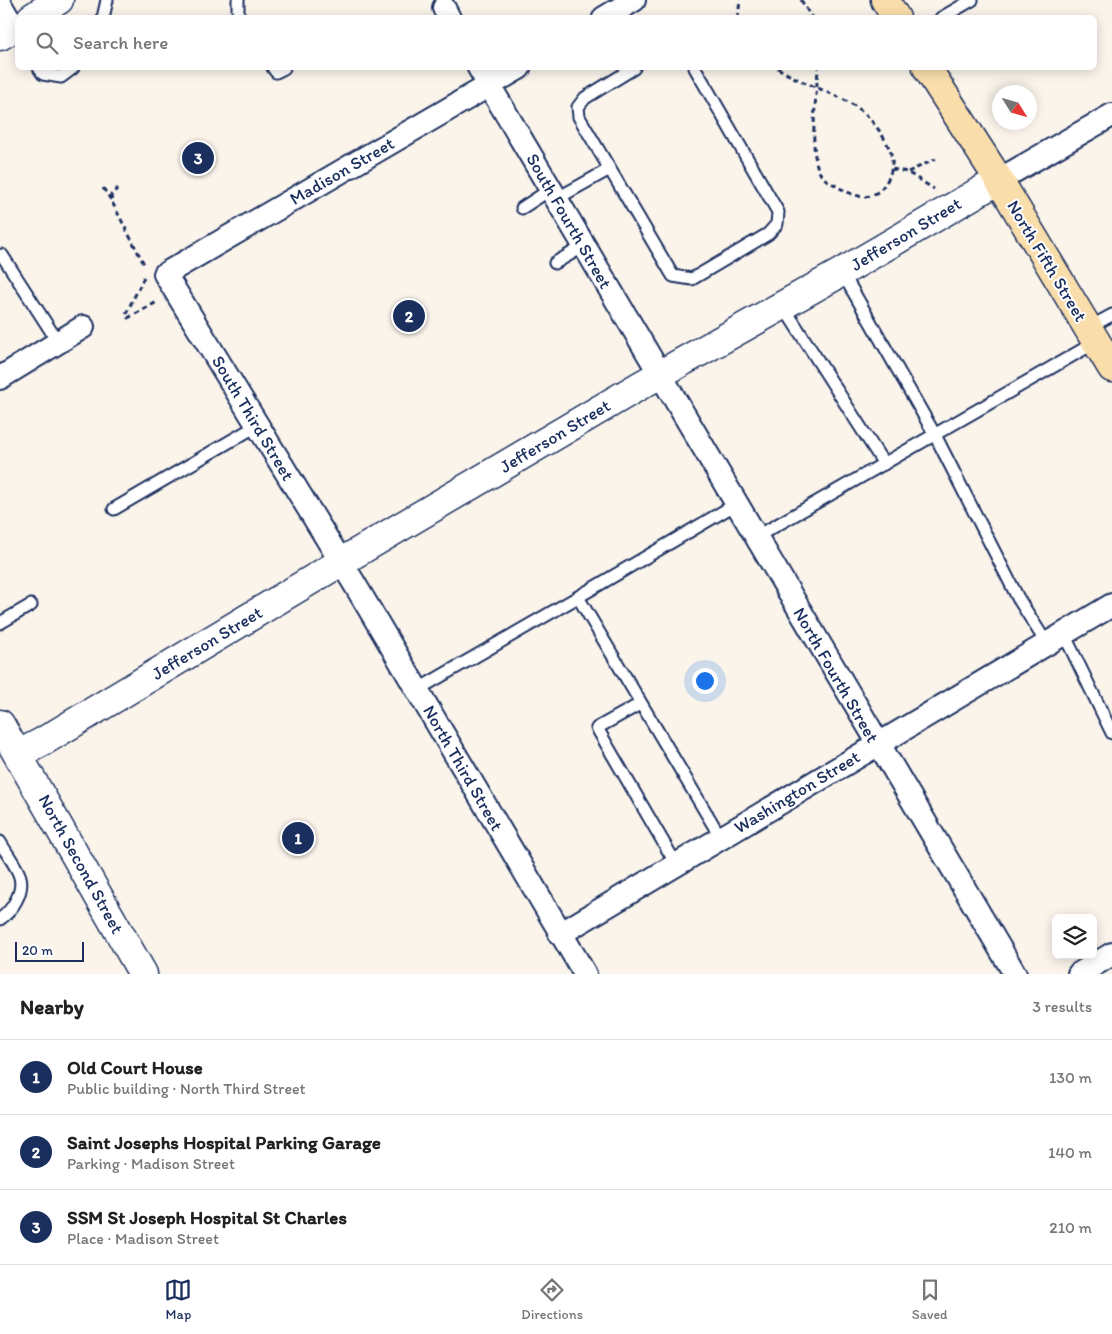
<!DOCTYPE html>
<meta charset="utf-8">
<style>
:root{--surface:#fff;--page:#f6f6f6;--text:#222;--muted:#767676;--line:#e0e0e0;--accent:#1b2f5e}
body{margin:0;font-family:Itim,sans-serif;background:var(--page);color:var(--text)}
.controls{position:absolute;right:15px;bottom:15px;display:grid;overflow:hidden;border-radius:8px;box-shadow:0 2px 12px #0003}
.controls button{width:45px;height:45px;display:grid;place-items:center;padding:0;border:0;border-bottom:1px solid var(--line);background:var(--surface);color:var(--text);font:25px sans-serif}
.compass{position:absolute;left:992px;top:85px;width:45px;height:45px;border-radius:50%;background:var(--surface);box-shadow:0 2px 12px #0003;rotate:127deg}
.scale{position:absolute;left:15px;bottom:12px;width:69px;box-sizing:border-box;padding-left:5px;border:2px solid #1b2f5e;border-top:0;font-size:14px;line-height:18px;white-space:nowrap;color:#1b2f5e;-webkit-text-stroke:4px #fff;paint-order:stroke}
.you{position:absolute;left:704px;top:680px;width:18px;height:18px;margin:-12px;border:4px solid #fff;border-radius:50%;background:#1a73e8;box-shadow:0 0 0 8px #1a73e833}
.badge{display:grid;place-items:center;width:32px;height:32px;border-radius:50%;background:var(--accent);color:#fff;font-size:16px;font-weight:700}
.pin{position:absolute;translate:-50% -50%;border:2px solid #fff;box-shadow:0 1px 5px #0006}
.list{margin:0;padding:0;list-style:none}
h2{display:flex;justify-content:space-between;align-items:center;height:65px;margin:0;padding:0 20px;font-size:21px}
h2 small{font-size:16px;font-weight:400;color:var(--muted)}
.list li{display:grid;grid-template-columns:32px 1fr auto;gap:15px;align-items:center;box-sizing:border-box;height:75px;padding:0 20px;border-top:1px solid var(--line)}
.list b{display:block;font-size:19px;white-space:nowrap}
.list p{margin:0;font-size:16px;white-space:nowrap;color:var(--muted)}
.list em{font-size:16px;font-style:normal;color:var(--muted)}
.icon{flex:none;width:28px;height:28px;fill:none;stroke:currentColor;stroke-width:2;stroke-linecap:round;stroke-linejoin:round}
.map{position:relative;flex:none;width:1112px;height:974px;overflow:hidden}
.search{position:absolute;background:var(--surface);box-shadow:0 2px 12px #0003;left:15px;right:15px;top:15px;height:55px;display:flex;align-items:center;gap:12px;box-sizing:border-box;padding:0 18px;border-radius:8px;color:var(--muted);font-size:19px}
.sheet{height:290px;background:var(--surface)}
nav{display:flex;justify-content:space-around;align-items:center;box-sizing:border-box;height:70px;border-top:1px solid var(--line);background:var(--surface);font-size:14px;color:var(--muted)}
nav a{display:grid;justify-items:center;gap:2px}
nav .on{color:var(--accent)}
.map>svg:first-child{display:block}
</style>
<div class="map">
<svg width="1112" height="974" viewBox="0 0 1112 974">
<rect width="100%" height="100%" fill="#faf4eb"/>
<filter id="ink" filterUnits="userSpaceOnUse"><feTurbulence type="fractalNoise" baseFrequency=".02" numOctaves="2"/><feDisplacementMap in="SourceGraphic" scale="10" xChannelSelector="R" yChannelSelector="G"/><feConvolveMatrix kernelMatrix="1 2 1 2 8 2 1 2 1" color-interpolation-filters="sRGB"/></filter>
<g filter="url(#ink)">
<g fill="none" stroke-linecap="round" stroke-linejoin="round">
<g stroke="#1b2f5e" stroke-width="15">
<g id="lane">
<polyline points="238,12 238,0"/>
<polyline points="103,18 107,0"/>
<polyline points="941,18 972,0"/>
<polyline points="39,68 43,74 61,77 73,68"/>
<polyline points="273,68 276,72 284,68"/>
<polyline points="634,68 585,98 578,107 579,117 673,276 692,279 768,234 777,224 778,212 695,68"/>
<polyline points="556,199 608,170"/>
<polyline points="522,208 551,189"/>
<polyline points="2,255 58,342"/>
<polyline points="555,263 584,246"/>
<polyline points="842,272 935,435 1018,598 1047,644"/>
<polyline points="783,306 884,464"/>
<polyline points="1088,328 1112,315"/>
<polyline points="114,509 258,425"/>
<polyline points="756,537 1096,342"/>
<polyline points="0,623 31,605"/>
<polyline points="1064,634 1112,733"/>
<polyline points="417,690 578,597"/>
<polyline points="640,704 597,728 676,864"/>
<polyline points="721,838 578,597 736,504"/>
<path d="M0,842C6,853 17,866 20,877C24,892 12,911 0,919"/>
</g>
</g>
<g stroke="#1b2f5e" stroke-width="26">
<g id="street">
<polyline points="0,4 14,28"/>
<polyline points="444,8 449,18"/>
<polyline points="604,18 634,0"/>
<polyline points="479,68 1015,974"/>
<polyline points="519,68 165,274 354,583 585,974"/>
<polyline points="999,180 1112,115"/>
<polyline points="0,378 83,327"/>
<polyline points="560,934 1112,605"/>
<polyline points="1079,974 1112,954"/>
</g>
</g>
<g stroke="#1b2f5e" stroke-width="31">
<g id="secondary">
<polyline points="31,18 59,0"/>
<polyline points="0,36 18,26"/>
<polyline points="0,724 143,974"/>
<polyline points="19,754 42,742 341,562 641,385 842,272 999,180"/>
</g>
</g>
<g stroke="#1b2f5e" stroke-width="31">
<g id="primary">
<polyline points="885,0 896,18"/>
<polyline points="927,68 999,180 1112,368"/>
</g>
</g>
<g stroke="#1b2f5e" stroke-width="3" stroke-dasharray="5 4" stroke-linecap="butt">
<polyline points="801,0 812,18"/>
<polyline points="738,18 740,0"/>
<path d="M778,68C803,86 844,94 865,114C876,125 890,143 892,159C894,176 879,201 859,196C852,195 845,191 838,187C832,183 824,180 820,173C808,152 817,93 818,68"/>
<polyline points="892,169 907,172 934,189"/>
<polyline points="908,172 936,159"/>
<polyline points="103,188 111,200"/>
<polyline points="118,188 111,195 112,202 145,266"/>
<polyline points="144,277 126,314 128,318 157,302"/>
</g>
<use href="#lane" stroke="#fff" stroke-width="11"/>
<use href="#street" stroke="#fff" stroke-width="22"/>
<use href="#secondary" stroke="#fff" stroke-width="28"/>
<use href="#primary" stroke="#f9deab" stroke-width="28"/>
</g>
</g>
<g text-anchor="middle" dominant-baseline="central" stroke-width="4" stroke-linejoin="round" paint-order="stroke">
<g font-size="18" fill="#1b2f5e" stroke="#fff">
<text transform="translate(342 171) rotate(-30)">Madison Street</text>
<text transform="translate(569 221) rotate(60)">South Fourth Street</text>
<text transform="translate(906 234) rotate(-31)">Jefferson Street</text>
<text transform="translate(1047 261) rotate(59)">North Fifth Street</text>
<text transform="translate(253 418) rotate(59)">South Third Street</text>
<text transform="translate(555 436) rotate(-31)">Jefferson Street</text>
<text transform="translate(207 643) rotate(-31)">Jefferson Street</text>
<text transform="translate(836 675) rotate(60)">North Fourth Street</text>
<text transform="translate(463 768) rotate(60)">North Third Street</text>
<text transform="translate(797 792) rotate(-31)">Washington Street</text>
<text transform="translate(81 864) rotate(61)">North Second Street</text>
</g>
</g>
</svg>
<div class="controls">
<button><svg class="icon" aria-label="layers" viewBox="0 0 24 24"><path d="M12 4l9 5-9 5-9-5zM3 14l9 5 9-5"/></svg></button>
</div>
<svg class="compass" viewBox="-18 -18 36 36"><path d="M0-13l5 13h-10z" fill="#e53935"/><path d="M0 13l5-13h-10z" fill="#767676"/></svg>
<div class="scale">20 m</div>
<div class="you"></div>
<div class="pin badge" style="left:298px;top:838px">1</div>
<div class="pin badge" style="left:409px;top:316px">2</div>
<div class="pin badge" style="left:198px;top:158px">3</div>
<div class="search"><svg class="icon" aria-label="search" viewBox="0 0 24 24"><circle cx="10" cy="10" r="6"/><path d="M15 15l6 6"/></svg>Search here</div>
</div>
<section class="sheet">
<h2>Nearby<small>3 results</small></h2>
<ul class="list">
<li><span class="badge">1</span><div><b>Old Court House</b><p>Public building · North Third Street</p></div><em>130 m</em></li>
<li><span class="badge">2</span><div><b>Saint Josephs Hospital Parking Garage</b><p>Parking · Madison Street</p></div><em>140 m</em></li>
<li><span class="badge">3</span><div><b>SSM St Joseph Hospital St Charles</b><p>Place · Madison Street</p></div><em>210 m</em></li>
</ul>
</section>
<nav>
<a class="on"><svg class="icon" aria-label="map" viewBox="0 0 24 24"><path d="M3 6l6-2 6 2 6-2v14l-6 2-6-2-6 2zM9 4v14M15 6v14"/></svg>Map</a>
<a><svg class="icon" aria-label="directions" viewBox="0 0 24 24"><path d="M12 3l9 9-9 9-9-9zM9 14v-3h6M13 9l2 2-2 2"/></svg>Directions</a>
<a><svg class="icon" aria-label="saved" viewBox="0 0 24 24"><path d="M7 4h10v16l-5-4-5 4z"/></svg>Saved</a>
</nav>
